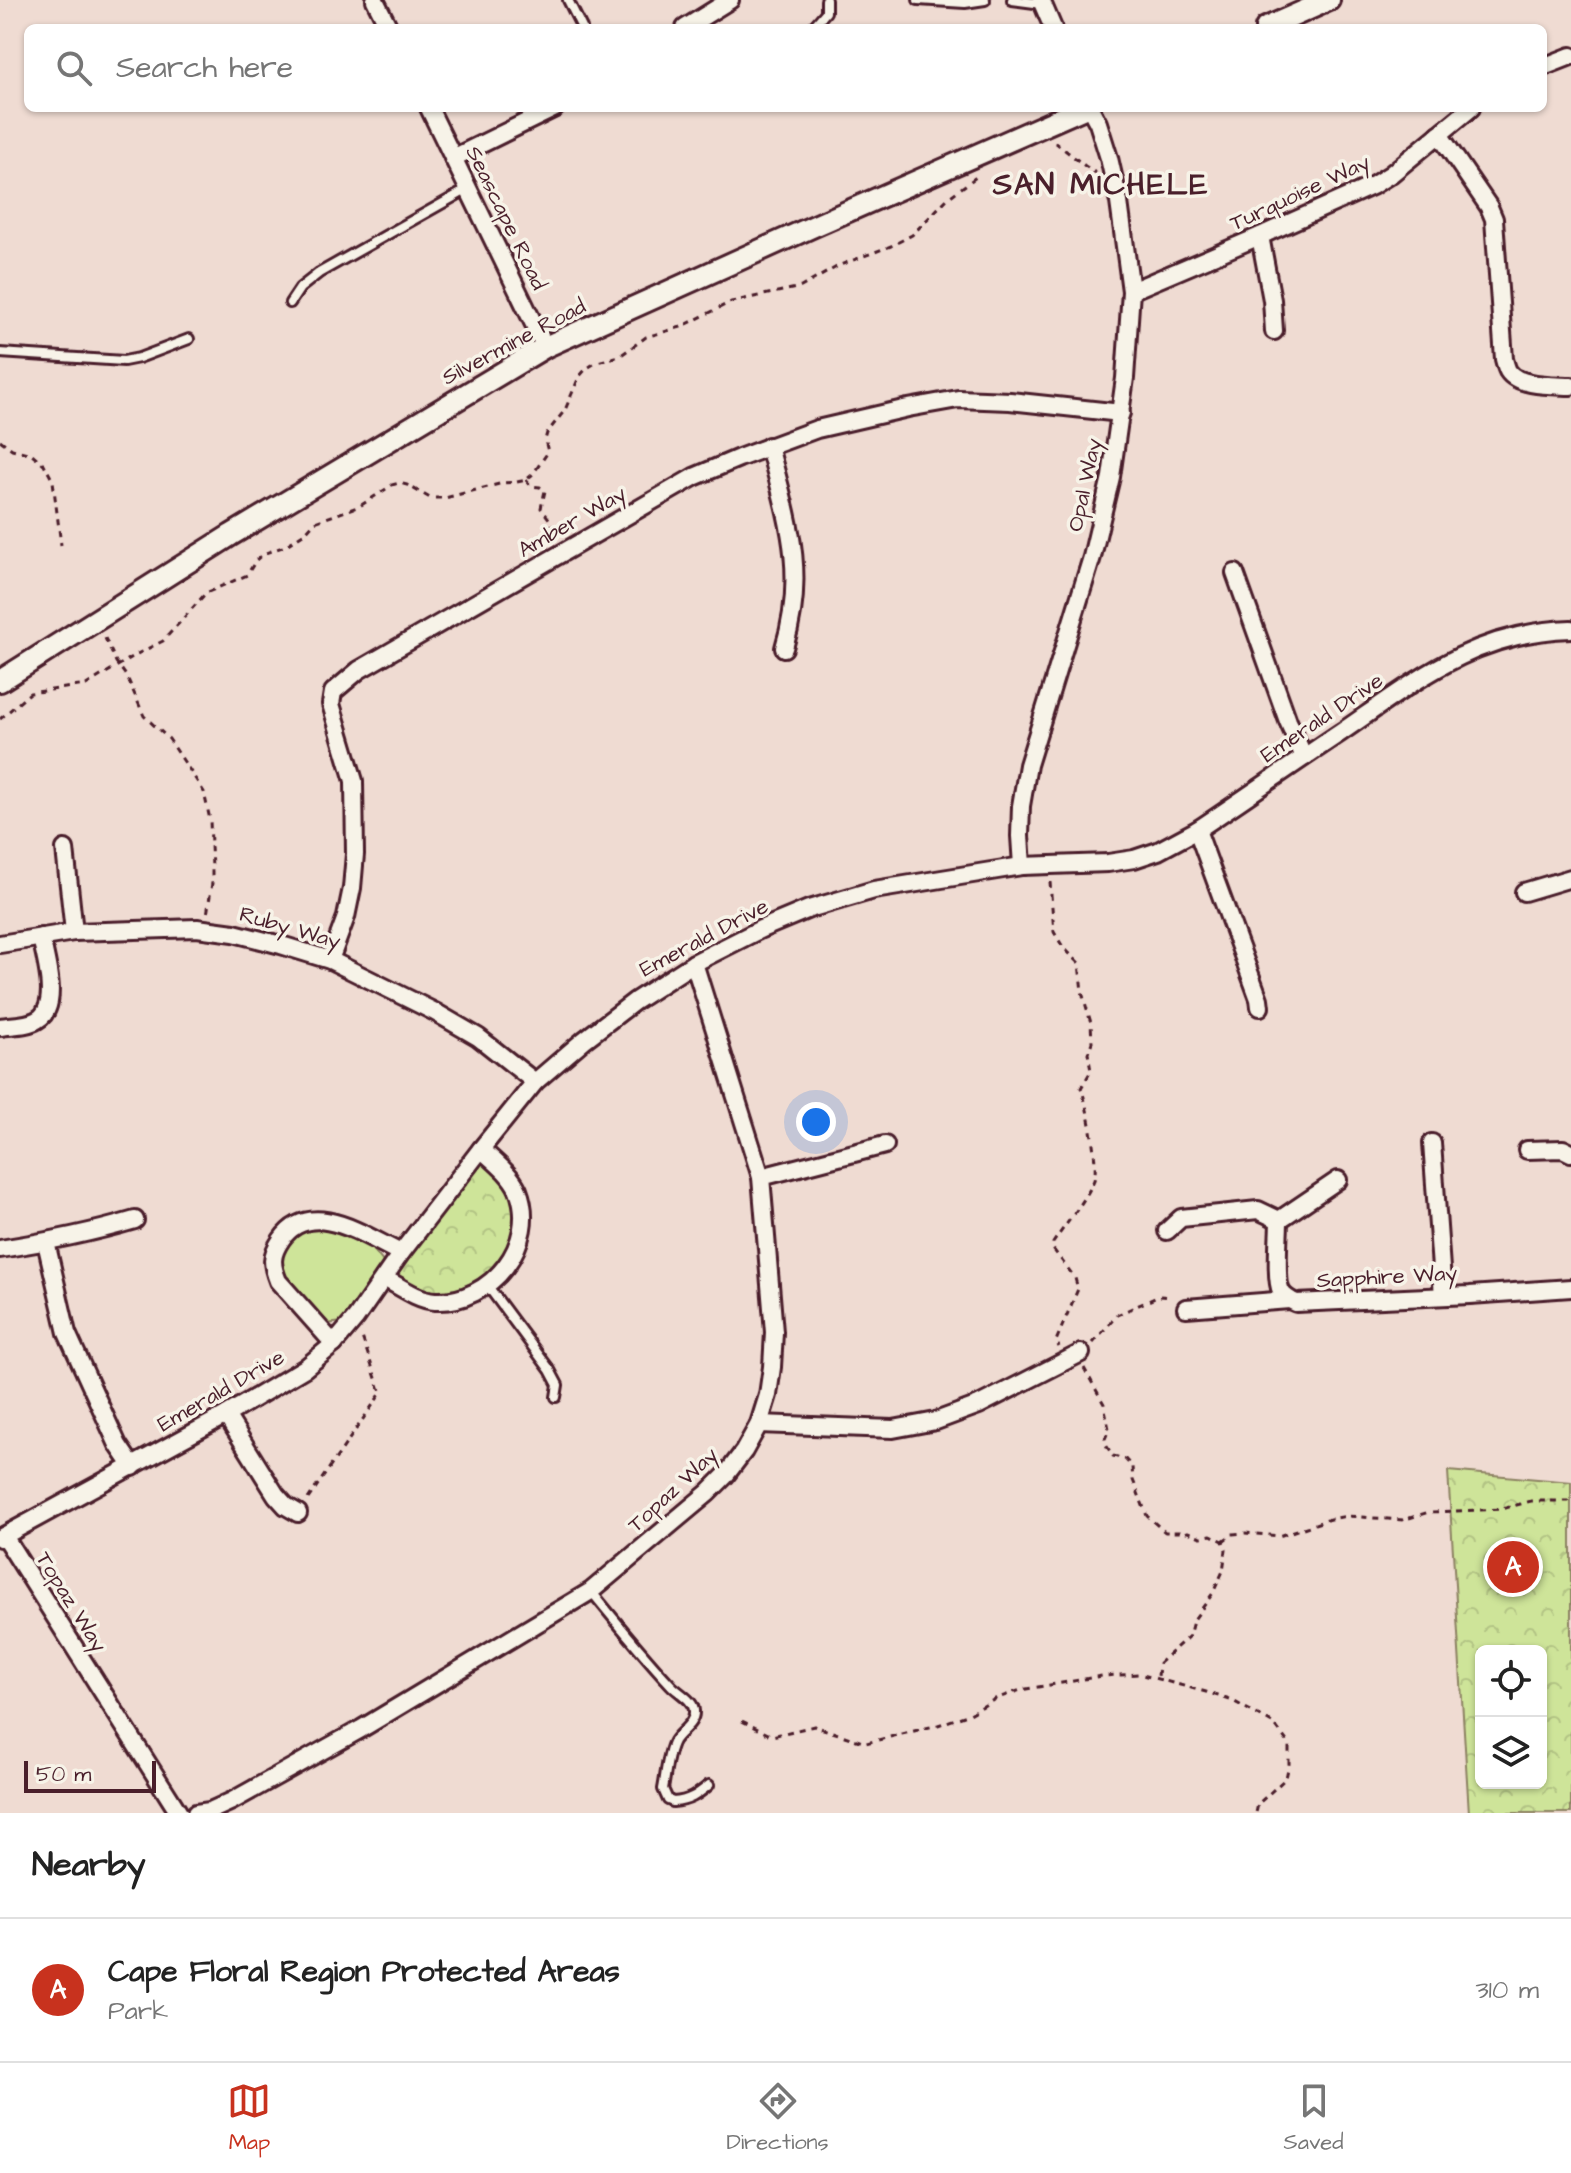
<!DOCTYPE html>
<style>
:root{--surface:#fff;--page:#f2f2f2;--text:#222;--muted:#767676;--line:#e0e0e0;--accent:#c8321e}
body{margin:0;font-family:"Architects Daughter",sans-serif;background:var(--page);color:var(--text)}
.controls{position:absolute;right:24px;bottom:24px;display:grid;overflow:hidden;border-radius:12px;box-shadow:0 2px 6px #0004}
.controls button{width:72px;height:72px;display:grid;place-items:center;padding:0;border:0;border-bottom:2px solid var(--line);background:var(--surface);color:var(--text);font:40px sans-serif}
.scale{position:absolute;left:24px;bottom:20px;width:132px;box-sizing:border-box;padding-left:8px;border:4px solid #4a1f2b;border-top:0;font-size:22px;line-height:28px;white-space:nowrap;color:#4a1f2b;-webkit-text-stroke:6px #f7f3e8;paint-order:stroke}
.you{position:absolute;left:816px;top:1122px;width:28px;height:28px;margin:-20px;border:6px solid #fff;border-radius:50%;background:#1a73e8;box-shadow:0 0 0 12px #1a73e833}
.badge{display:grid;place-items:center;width:52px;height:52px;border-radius:50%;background:var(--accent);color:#fff;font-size:26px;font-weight:700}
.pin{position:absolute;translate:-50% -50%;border:4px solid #fff;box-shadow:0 2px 8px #0006}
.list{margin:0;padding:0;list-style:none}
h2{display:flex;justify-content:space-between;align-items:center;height:104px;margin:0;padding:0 32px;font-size:34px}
h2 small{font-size:26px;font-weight:400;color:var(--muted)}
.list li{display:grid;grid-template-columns:52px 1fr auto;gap:24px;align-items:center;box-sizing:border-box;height:144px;padding:0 32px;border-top:2px solid var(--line)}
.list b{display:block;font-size:30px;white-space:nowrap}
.list p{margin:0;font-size:26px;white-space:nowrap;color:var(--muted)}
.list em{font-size:26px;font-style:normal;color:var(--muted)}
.icon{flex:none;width:44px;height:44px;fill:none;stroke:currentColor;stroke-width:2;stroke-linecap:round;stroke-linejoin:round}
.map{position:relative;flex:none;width:1571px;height:1813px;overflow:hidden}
.search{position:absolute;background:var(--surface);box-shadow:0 2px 6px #0004;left:24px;right:24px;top:24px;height:88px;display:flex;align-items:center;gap:20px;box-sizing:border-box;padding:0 28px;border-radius:12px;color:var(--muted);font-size:30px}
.sheet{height:248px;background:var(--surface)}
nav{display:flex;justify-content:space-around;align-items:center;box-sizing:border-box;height:112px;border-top:2px solid var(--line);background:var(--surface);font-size:22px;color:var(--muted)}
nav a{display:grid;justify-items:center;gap:4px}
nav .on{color:var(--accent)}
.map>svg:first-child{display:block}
</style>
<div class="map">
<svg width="1571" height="1813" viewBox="0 0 1571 1813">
<defs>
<pattern id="forest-crowns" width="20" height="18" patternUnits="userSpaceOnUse" patternTransform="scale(2)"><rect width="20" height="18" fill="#cee499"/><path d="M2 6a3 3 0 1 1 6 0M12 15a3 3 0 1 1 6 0" fill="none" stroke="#b2c384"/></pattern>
</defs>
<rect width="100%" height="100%" fill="#efdbd2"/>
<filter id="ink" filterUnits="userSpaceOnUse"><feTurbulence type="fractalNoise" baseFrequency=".0125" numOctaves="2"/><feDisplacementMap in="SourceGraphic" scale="16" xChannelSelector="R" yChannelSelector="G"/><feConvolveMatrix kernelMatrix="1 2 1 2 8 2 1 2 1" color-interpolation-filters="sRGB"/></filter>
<g filter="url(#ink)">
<g fill="url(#forest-crowns)" stroke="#8c8262" stroke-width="2" fill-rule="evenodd">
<polygon points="483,1153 517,1191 514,1234 503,1265 468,1287 436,1298 388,1273"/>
<path d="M1448,1471L1571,1482V1813H1469ZM1541,1651V1783H1481V1651Z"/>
</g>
<polygon fill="#cee499" stroke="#8c8262" stroke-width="2" points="331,1221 372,1248 383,1262 376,1279 343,1322 317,1325 282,1285 274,1258 289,1231"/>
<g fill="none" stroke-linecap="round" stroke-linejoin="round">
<g stroke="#4a1f2b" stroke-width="14">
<g id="service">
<polyline points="568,0 582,28"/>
<polyline points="918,0 965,3 985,0"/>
<polyline points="1012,0 1042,4"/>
<polyline points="812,28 826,12 826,0"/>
<polyline points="290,303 300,288 319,273 468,189"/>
<polyline points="0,353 124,361 139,358 189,339"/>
<polyline points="487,1285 550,1370 558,1385 556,1397"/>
<path d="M591,1591C617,1623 643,1655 671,1685C678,1693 694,1700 694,1711C695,1724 680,1731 674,1741C667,1754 666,1774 663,1789L668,1800L673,1802C689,1801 697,1795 709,1785"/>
</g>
</g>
<g stroke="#4a1f2b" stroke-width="22">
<g id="minor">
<polyline points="375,0 389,28"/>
<polyline points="1041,0 1053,28"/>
<polyline points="685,28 730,0"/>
<polyline points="1543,67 1571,56"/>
<polyline points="429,108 545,347"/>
<path d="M1439,134L1489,207L1494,219L1504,359C1505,363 1506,367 1508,371C1518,387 1554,385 1571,386"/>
<polyline points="453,158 555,108"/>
<polyline points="1260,236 1272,300 1274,331"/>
<polyline points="1131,291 1260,236 1372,186 1391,174 1471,108"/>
<path d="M769,446C788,519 807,573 784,648"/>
<polyline points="1235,573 1288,721 1304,757"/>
<polyline points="1197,830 1259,999 1260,1007"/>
<polyline points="65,849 74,932"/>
<polyline points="1022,866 1020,836 1021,806 1028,765 1092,557 1111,477 1125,378 1131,291 1119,202 1109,158 1098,123 1090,108"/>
<polyline points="1524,892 1571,878"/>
<polyline points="0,944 74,932 197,928 234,933 281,945 330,960 435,1012 478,1037 535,1082"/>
<polyline points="330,960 346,917 352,888 355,854 354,781 331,704 333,692 359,670 694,477 739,458 817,429 908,408 958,399 1010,401 1121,413"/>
<path d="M0,1027C12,1025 27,1026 37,1020C61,1007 45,958 41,937"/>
<polyline points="1432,1143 1443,1296"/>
<polyline points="1527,1150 1563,1149 1571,1153"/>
<polyline points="761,1177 885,1145"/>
<path d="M1279,1220C1279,1236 1275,1279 1281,1291C1284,1297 1290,1300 1296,1303L1470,1295L1571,1288"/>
<polyline points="1167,1231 1181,1218 1258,1210 1279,1220 1338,1180"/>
<polyline points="46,1242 67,1333 118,1445 133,1467"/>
<path d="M0,1249C46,1242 91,1233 135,1220"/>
<path d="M384,1278C399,1286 418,1300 435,1301C491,1304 539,1243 518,1190C511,1174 494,1161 481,1149"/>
<polyline points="1186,1308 1289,1300"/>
<path d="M334,1344L278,1281C271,1264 271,1255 281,1240C311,1196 366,1237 401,1253"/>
<polyline points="226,1415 276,1495 286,1506 298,1513"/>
<polyline points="759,1424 893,1429 936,1421 979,1405 1081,1353"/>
<polyline points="4,1536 179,1813"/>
<path d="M0,1538L226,1415L305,1368L334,1344L356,1318L401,1253L481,1149L535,1082L584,1040L635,1001L694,963L761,929L809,909L874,890L1022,866L1108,863L1134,859L1158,851L1197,830C1245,798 1292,765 1340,733C1416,681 1474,632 1571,629"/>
<polyline points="196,1813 210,1811 232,1801 361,1729 591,1591 708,1493 725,1476 744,1451 759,1424 768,1395 772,1367 774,1332 761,1177 694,963"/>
</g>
</g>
<g stroke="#4a1f2b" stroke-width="26">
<g id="tertiary">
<polyline points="1266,28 1329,0"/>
<polyline points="0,681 231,535 545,347 812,227 1084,108"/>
</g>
</g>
<g stroke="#4a1f2b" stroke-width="3" stroke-dasharray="6 6" stroke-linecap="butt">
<polyline points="1055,142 1085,166 1096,173"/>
<polyline points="0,440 12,449 32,454 44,464 53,481 61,545"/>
<polyline points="526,480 531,486 540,487 545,491 541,508 550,520 554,536 558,535"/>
<polyline points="105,638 116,662 127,677 144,716 169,739 204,792 210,820 212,869 212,883 207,915"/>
<polyline points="0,719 30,693 86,685 139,653 163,641 206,593 247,575 256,560 263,554 285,546 306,532 315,522 360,506 392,485 399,483 407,485 430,498 445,498 503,483 517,482 526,480 533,474 548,452 545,440 547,433 565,410 579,377 586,369 597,362 620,356 646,337 681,327 731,302 801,287 840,265 891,246 912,235 948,198 976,177"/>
<path d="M1050,882L1054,932L1063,947L1079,963L1082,992L1091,1023L1092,1042L1088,1053L1091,1071L1081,1088C1087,1102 1099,1167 1094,1180C1085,1202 1067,1222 1053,1243V1249L1075,1278L1078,1289L1056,1341L1059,1347"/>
<polyline points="1093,1343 1117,1315 1159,1296 1172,1297"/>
<polyline points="1084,1368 1104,1404 1109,1429 1105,1439 1106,1445 1113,1456 1125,1459 1132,1467 1133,1480 1147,1516 1165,1532 1188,1532 1201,1537 1211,1535 1223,1541 1226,1550 1223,1571 1213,1593 1193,1621 1189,1636 1159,1663 1158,1677"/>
<polyline points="308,1499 381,1393 362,1337"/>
<polyline points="1223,1541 1232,1534 1245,1533 1279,1536 1330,1519 1347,1516 1403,1520 1429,1512 1502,1509 1531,1501 1571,1501"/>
<polyline points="742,1721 772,1736 814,1726 866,1743 938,1725 970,1714 995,1699 1021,1690 1102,1676 1139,1674 1206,1692 1233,1701 1274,1724 1289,1744 1289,1764 1286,1778 1258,1804 1256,1813"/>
</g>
<use href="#service" stroke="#f7f3e8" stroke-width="8"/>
<use href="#minor" stroke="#f7f3e8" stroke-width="16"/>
<use href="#tertiary" stroke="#f7f3e8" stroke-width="20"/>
</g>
</g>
<g text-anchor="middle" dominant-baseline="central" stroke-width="7" stroke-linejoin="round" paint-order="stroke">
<g font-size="22" fill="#4a1f2b" stroke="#f7f3e8">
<text transform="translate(1300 193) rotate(-25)">Turquoise Way</text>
<text transform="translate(506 218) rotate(64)">Seascape Road</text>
<text transform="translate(514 342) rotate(-28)">Silvermine Road</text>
<text transform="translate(1085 485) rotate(-78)">Opal Way</text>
<text transform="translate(572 522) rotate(-30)">Amber Way</text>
<text transform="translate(1322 718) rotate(-34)">Emerald Drive</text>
<text transform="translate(290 928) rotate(16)">Ruby Way</text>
<text transform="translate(704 938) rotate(-28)">Emerald Drive</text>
<text transform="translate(1387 1277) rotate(-3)">Sapphire Way</text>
<text transform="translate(221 1391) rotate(-30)">Emerald Drive</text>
<text transform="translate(673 1490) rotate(-43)">Topaz Way</text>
<text transform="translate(71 1602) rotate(58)">Topaz Way</text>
</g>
<g font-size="30" font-weight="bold" letter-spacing="2" fill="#4a1f2b" stroke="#f7f3e8">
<text x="1101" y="185">SAN MICHELE</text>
</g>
</g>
</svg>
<div class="controls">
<button><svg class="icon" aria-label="locate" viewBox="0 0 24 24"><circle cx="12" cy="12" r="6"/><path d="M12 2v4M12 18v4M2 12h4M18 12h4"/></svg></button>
<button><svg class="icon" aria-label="layers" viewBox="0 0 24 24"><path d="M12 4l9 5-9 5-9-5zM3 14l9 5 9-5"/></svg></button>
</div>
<div class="scale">50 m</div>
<div class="you"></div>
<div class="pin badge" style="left:1513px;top:1567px">A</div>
<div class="search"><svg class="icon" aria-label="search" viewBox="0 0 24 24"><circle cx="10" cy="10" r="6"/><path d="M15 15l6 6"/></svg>Search here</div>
</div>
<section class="sheet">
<h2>Nearby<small></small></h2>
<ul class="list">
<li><span class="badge">A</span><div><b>Cape Floral Region Protected Areas</b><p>Park</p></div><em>310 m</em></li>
</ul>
</section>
<nav>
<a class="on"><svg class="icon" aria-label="map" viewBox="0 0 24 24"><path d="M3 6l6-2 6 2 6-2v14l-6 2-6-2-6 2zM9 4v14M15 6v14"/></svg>Map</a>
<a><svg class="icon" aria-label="directions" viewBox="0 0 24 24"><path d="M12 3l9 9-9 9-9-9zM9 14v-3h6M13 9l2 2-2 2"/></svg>Directions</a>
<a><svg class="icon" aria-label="saved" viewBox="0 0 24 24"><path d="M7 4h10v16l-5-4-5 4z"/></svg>Saved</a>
</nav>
